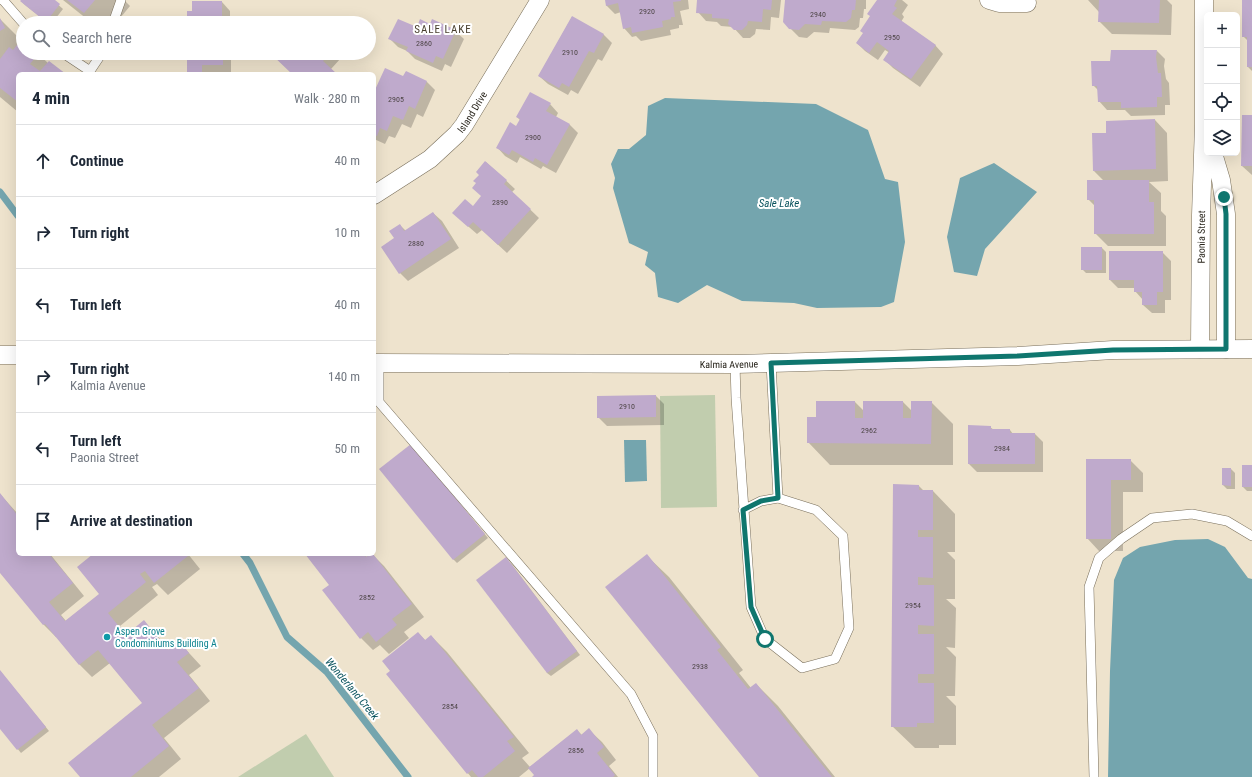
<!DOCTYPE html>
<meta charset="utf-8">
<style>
:root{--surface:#fff;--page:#f6f6f7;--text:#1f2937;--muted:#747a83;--line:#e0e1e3}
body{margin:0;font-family:"Roboto Condensed",sans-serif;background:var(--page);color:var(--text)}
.controls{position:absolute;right:12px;top:12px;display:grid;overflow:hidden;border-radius:6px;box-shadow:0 4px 16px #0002}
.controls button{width:36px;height:36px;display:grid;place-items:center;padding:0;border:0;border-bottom:1px solid var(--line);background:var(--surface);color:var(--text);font:20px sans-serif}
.stop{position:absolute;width:12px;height:12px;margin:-9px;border:3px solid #0f766e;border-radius:50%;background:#fff}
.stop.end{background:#0f766e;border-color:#fff;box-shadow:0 1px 4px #0008}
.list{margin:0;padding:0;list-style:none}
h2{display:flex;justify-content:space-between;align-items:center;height:52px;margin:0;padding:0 16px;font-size:17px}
h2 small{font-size:13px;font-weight:400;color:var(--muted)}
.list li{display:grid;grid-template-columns:26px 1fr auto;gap:12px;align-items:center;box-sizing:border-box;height:72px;padding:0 16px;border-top:1px solid var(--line)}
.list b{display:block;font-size:15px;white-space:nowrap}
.list p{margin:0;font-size:13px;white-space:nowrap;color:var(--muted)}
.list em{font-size:13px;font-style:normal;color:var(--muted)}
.icon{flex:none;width:22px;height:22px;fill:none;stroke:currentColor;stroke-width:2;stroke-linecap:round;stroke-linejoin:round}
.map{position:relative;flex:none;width:1252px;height:777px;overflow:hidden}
.search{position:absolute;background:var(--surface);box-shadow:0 4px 16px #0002;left:16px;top:16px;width:360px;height:44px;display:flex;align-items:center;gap:10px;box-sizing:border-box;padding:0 14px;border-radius:22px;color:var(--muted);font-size:15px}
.panel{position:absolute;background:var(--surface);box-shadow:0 4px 16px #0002;left:16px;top:72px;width:360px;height:484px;border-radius:6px}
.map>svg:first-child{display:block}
</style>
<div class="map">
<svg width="1252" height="777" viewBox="0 0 1252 777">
<rect width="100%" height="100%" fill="#eee3cd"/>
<g fill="#c1cdae">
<polygon points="715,395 717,507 661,508 660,396"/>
<polygon points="306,734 334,777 238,777"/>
</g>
<g fill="#74a5ae">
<polygon points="665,98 816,104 868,130 885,179 898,182 905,242 894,302 881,307 817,308 794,303 742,301 707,285 678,303 658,297 655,273 645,265 648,252 629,243 613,188 615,178 611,164 618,149 629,149 646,135 648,106"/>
<polygon points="994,163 1037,192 985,249 977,276 954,272 947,237 960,178"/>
<polygon points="624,440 646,440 647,481 625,482"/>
<polygon points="1208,539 1225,547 1248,578 1252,579 1252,777 1108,777 1110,671 1114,580 1123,558 1140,547 1175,540"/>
</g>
<g fill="#0003">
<polygon points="22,0 53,0 63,9 52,23 48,23 25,5 21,1"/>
<polygon points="63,0 124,0 130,6 116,23 92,23"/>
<polygon points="606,0 688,0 689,9 680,11 683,25 679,25 679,28 670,30 671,35 641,41 636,36 632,37 624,28 621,12 615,14 606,5"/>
<polygon points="698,0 781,0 779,18 771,17 770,30 756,29 755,34 750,38 743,38 733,27 721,26 717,22 706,21 698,12"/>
<polygon points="786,0 866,0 866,9 864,9 863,18 860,18 859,27 855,30 830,28 829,33 814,32 807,38 799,37 784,22"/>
<polygon points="878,0 902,0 908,5 902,14 904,17 901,22 935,45 943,54 920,87 893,68 885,60 890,53 885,50 878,60 865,51 857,43 864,33"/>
<polygon points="1088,0 1167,0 1172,5 1171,35 1112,34 1099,21 1099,12"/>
<polygon points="1252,1 1252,71 1248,67 1248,41 1243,36"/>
<polygon points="222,2 230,11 230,23 188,23 193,12"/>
<polygon points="572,17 604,35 612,43 602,61 598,59 578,94 571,90 568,95 548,84 539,76"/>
<polygon points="0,19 23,42 23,53 37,53 48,63 64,74 18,74 18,112 0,97"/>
<polygon points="431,25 455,31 464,39 451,67 445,64 442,71 415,59 407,51 398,47 390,39 417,28"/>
<polygon points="1157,51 1165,59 1164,66 1166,79 1169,83 1170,105 1165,105 1165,115 1131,116 1125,110 1107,110 1099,101 1099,91 1093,85"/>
<polygon points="188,53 231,53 231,73 188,74"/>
<polygon points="271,53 336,53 341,58 331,69 336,74 293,74"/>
<polygon points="406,72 427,82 435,90 423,117 417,114 411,128 402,124 395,138 389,136 385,144 374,139 374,95 404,77"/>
<polygon points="550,104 558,113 556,117 570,125 578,133 556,173 543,166 541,169 520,157 517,163 505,156 497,147 517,127 521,121 517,117"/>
<polygon points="1252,116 1252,175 1242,166"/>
<polygon points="1155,120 1167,133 1168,181 1149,182 1161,193 1161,211 1166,216 1166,246 1108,246 1095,233 1095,206 1088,199 1104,181 1094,171 1107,134"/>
<polygon points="486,162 515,189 512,192 539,218 507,253 482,230 477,234 462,221 482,197 477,183"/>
<polygon points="433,213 442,221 459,248 408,281 400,273 395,238 400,225 406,231"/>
<polygon points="1102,248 1106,252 1106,273 1086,273 1082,269"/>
<polygon points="1110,252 1162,252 1171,261 1171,300 1165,300 1165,313 1152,313 1143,305 1143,300 1135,291 1135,288 1118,288 1110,280"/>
<polygon points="656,396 664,404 664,425 607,426 598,417"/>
<polygon points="855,402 864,411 903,402 912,411 931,402 953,424 953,465 830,465 808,442 817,418"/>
<polygon points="990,427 994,430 1010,430 1013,434 1035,434 1043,442 1043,472 977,472 969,464"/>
<polygon points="415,449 488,538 457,563 453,559"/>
<polygon points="1087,460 1130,460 1143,473 1143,492 1123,492 1123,551 1099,551 1087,538"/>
<polygon points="1243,466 1252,466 1252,491 1247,491 1243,487"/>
<polygon points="1231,469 1235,473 1235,489 1227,489 1223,485"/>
<polygon points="918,485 924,491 933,491 955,514 955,552 947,552 955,560 955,599 946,599 956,608 955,648 946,647 956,657 955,696 946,696 956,706 956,745 939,745 939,748 915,748 892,726"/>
<polygon points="0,494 18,514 18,554 50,554 84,596 61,615 66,621 100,594 95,554 188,554 200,569 168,595 157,584 152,587 158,595 120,626 127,635 144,622 156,634 169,650 179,642 201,666 189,675 210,701 164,738 181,759 159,777 80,777 143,703 110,663 92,677 80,665 57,636 56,637 44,625 0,571"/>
<polygon points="306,554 365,554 367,557 372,554 384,566 424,617 404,632 409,638 389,654 380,645 373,650 361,638 331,585"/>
<polygon points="646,555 669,577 743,670 739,673 751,688 756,684 778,706 835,777 760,777"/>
<polygon points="510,562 580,655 551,676 547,673"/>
<polygon points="418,633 426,641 431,636 447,652 529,753 522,758 530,767 577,730 582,735 589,730 602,742 616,760 609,766 618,777 533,777 535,775 530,768 519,777 471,777 388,674"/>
<polygon points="0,671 49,731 21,753 0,727"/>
</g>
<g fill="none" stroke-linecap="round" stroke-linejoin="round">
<g stroke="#74a5ae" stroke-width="7">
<polyline points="0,192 18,216"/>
<polyline points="243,554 250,563 287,637 327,672 408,777"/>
</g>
</g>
<g fill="#bfaacc">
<polygon points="21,0 55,0 60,4 46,22 20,1"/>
<polygon points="67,0 95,0 84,13"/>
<polygon points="605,0 681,0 681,1 673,2 675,17 671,17 671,19 662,21 663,27 632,33 631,27 623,29 618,3 606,6"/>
<polygon points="697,0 772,0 771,10 763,9 762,22 748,21 747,25 742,30 734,30 728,24 729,19 712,18 712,14 696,13"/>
<polygon points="785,0 856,0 855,10 852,10 851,18 846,22 822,21 821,25 805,24 799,30 789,29 783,22"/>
<polygon points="877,0 897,0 894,6 897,8 892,14 936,45 911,79 883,60 889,51 877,42 869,53 856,43 863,33 860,31 870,16 867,14"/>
<polygon points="1099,0 1160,0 1159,23 1098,22"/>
<polygon points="1242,0 1252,0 1252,67 1247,67 1247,37 1242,37"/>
<polygon points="192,1 222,1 222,23 187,23 187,11 192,11"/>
<polygon points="572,16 604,34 594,53 589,51 569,87 562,83 559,88 538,76"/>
<polygon points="0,18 5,28 0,31"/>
<polygon points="398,19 417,27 420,19 430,24 432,19 456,30 443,59 436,56 433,63 406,51 408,47 388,39"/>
<polygon points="21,40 23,41 23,53 39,53 30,64 40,71 49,61 66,74 18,74 18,102 0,88 0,59 9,47 13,50"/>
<polygon points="1111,50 1157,50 1156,57 1158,73 1161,73 1162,97 1157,97 1157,107 1121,108 1121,102 1098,102 1097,86 1092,86 1091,61 1110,61"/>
<polygon points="187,53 223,53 223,65 202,65 202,74 187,74"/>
<polygon points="270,53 330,53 323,61 337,74 292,74"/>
<polygon points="385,68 403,76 406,71 427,81 415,109 409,106 403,120 393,116 387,131 380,128 377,136 374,135 374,92"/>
<polygon points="530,92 551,103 546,111 570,124 547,165 535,158 533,162 512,150 509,155 496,148 510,122 516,126 520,119 516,117"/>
<polygon points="1242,115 1252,115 1252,166 1241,166"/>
<polygon points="1155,119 1156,169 1093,171 1092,133 1106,133 1106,121"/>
<polygon points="485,161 507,180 504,184 531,209 498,245 473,222 468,227 452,213 465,199 473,206 481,196 472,188 476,183 473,181 479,175 476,172"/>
<polygon points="1087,180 1149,180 1149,202 1154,202 1154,234 1094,234 1094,200 1087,200"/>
<polygon points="433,212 451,239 399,274 381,247 394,238 389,231 400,224 404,231"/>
<rect x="1081" y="247" width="21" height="23"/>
<polygon points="1109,251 1163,251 1163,292 1157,292 1157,305 1142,305 1142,292 1134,292 1134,280 1109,280"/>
<polygon points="656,395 656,417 597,418 597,396"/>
<polygon points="816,401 855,401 855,418 863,418 863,401 903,401 903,418 911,418 911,401 932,401 931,444 807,443 807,417 816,417"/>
<polygon points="968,425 991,426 991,429 1010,429 1010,433 1035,433 1035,464 968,464"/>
<polygon points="411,444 485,534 453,560 379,469"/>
<polygon points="1086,459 1131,459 1131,480 1111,480 1111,539 1086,539"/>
<rect x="1242" y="465" width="10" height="22"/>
<polygon points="1222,468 1231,468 1231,486 1222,485"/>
<polygon points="893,484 919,485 919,490 933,490 933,530 918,530 918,537 933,537 933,578 918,577 918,585 934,585 934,626 918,625 918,634 934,634 934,674 918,674 918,683 934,683 934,723 917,723 917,727 891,727"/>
<polygon points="0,493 18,516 18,554 49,554 73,583 49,602 65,621 99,594 77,567 93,554 186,554 188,556 154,583 145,571 140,574 146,582 108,613 126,635 144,620 168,650 179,640 189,653 177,662 199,688 152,725 169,746 131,777 80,777 68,763 142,703 98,650 79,665 45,624 43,625 0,573"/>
<polygon points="305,554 364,554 366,557 369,554 373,554 412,604 392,619 397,625 376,642 368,632 360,639 322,590 329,585"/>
<polygon points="647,554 721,647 717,650 748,689 756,683 832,777 759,777 605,587"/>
<polygon points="506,557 577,651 547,673 476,580"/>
<polygon points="418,632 425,640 431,635 514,737 507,741 515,751 483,777 478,777 472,770 467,774 386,674 390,671 382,661"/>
<polygon points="0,670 46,727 17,750 0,729"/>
<polygon points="589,728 604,747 597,753 615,775 613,777 532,777 534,775 528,768 577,729 581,735"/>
</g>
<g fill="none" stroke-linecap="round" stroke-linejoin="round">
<g stroke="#796f5b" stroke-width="10">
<g id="lane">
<polyline points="3,0 23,23"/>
<polyline points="113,23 121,0"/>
<polyline points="63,53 90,71 102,53"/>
<polyline points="379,363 379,402 631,694 653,736 653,777"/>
<polyline points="771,363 778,498"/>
<polyline points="735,364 736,398 751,607 765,639 802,668 835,659 849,628 843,536 816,510 778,498 761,501 743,510"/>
<polyline points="1094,777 1089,587 1099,558 1121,539 1152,518 1192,514 1227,521 1252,536"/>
</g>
</g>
<g stroke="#796f5b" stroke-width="19">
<g id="street">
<polyline points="989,0 999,3 1027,3"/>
<polyline points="1213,153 1221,180 1226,214 1226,349"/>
<path id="s1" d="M374,195L430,159L457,134L464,125L540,0"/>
<path id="s2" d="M1200,349L1201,215L1204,125V0"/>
<polyline points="0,355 18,355"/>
<path id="s3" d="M374,363L735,364L1018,356L1113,350L1252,349"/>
</g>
</g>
<use href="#lane" stroke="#fff" stroke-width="9"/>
<use href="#street" stroke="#fff" stroke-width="18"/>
</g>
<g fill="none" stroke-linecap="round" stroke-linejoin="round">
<polyline stroke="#0f766e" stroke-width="5" points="765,639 751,607 743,510 761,501 778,498 771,363 1018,356 1113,350 1226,349 1226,214 1224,197"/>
</g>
<circle fill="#0f9aa8" stroke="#fff" stroke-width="1.5" cx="107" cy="637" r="4"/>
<g text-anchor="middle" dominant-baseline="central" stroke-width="4" stroke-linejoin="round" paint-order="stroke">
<g font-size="8" fill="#4e4647">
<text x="647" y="11">2920</text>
<text x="818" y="14">2940</text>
<text x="892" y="37">2950</text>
<text x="424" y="43">2860</text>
<text x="570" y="52">2910</text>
<text x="396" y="99">2905</text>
<text x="533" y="137">2900</text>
<text x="500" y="202">2890</text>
<text x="416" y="243">2880</text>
<text x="627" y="406">2910</text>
<text x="869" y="430">2962</text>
<text x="1002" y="448">2984</text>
<text x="367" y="597">2852</text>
<text x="913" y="605">2954</text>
<text x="700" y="666">2938</text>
<text x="450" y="706">2854</text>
<text x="576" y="750">2856</text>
</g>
<g font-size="10" fill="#28241b" stroke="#fff">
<text stroke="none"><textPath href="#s1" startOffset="130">Island Drive</textPath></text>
<text stroke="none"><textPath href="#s2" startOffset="112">Paonia Street</textPath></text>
<text stroke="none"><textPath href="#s3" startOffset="355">Kalmia Avenue</textPath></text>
</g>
<g font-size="10" fill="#0d838f" stroke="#fff" text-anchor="start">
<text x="115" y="631">Aspen Grove<tspan x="115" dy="12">Condominiums Building A</tspan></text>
</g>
<g font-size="11" letter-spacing="1" fill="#473e2c" stroke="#fff">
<text x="443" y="29">SALE LAKE</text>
</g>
<g font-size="11" font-style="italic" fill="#08525d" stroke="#fff">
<text x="779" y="203">Sale Lake</text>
<text transform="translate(352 689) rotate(50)">Wonderland Creek</text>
</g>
</g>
</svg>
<div class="controls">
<button>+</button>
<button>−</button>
<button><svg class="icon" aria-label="locate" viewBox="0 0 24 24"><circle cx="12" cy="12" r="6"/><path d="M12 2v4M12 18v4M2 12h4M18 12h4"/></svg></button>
<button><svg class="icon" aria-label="layers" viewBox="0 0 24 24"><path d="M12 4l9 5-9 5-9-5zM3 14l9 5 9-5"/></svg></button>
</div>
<div class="stop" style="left:765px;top:639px"></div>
<div class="stop end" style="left:1224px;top:197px"></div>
<div class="search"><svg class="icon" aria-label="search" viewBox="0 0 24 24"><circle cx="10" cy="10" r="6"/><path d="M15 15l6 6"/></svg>Search here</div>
<section class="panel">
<h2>4 min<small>Walk · 280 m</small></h2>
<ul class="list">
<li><svg class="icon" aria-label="ahead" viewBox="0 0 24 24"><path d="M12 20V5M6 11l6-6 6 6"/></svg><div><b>Continue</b></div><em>40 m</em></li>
<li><svg class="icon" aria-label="right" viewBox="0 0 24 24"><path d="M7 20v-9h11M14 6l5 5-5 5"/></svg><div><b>Turn right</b></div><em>10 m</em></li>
<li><svg class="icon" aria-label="left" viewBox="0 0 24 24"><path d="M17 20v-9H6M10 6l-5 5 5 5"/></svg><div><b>Turn left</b></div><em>40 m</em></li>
<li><svg class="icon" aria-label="right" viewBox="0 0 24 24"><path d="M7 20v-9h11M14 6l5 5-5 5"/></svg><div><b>Turn right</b><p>Kalmia Avenue</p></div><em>140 m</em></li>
<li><svg class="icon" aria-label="left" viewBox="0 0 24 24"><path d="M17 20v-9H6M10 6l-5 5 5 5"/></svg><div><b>Turn left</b><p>Paonia Street</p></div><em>50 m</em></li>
<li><svg class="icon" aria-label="arrive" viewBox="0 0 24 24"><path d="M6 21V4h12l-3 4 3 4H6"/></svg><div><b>Arrive at destination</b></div></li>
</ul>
</section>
</div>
